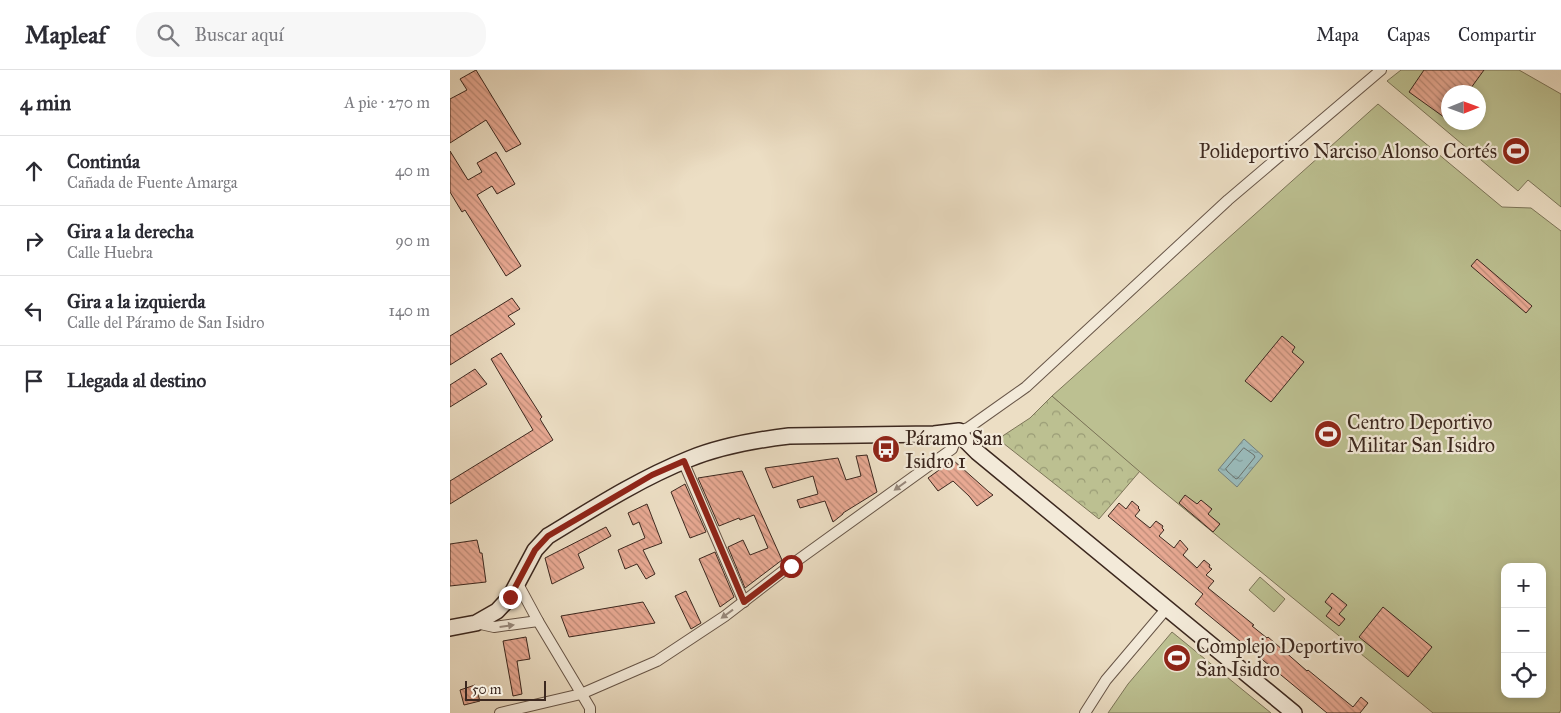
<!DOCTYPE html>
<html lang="es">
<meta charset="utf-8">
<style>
:root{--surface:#fff;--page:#f7f7f7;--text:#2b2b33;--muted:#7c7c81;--line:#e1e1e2}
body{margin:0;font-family:"IM FELL Great Primer",serif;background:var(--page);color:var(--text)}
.controls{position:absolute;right:15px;bottom:15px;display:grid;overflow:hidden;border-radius:10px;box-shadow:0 2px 8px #0003}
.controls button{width:45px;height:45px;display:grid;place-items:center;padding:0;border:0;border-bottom:1px solid var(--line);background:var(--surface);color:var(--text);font:25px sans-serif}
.compass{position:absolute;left:991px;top:15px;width:45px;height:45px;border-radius:50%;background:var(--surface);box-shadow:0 2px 8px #0003;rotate:89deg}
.scale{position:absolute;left:15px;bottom:12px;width:81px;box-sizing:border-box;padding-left:5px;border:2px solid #3c281f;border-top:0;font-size:14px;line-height:18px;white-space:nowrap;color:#3c281f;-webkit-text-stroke:4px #f3ead9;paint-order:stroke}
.stop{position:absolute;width:15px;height:15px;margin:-11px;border:4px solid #8f2418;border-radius:50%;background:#fff}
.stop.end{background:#8f2418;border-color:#fff;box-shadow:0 1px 5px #0008}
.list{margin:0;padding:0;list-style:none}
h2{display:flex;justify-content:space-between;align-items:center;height:65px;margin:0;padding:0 20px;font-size:21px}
h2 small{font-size:16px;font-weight:400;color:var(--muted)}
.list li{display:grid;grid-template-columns:32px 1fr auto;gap:15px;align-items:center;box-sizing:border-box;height:70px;padding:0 20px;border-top:1px solid var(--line)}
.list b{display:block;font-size:19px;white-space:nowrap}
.list p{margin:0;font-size:16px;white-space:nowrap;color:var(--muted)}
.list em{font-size:16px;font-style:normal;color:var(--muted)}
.icon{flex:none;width:28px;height:28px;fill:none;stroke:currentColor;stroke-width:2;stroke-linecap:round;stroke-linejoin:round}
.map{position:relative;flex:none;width:1111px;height:643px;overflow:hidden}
header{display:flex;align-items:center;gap:30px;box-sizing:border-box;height:70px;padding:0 25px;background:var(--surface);border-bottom:1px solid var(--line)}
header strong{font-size:24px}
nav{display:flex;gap:28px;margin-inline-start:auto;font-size:18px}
.search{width:350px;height:45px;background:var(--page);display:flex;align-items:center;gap:12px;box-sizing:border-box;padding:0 18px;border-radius:20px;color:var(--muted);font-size:19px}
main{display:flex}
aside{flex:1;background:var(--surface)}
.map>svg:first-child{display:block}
</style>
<header>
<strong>Mapleaf</strong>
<div class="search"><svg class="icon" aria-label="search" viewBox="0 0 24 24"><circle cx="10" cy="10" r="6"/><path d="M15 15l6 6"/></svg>Buscar aquí</div>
<nav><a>Mapa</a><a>Capas</a><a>Compartir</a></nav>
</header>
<main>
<aside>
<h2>4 min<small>A pie · 270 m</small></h2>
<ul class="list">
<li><svg class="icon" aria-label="ahead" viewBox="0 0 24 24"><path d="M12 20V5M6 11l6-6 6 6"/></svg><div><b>Continúa</b><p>Cañada de Fuente Amarga</p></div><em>40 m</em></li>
<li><svg class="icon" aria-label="right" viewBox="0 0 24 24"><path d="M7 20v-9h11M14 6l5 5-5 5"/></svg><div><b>Gira a la derecha</b><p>Calle Huebra</p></div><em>90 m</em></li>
<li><svg class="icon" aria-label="left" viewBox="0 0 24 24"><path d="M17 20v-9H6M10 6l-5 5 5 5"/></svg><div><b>Gira a la izquierda</b><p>Calle del Páramo de San Isidro</p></div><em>140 m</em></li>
<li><svg class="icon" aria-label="arrive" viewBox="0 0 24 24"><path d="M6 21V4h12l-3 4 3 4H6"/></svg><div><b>Llegada al destino</b></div></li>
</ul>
</aside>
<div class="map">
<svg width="1111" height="643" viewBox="0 0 1111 643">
<defs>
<pattern id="park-crowns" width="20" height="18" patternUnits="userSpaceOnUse" patternTransform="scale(1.25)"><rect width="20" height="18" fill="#bcc091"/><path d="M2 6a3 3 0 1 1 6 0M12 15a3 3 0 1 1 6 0" fill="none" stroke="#9a9c76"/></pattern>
<pattern id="water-ripples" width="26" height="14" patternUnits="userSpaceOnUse" patternTransform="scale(1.25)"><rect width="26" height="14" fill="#9abbbb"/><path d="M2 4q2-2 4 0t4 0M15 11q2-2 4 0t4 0" fill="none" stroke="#7f9897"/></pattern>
<pattern id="building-back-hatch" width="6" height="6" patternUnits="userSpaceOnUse" patternTransform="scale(1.25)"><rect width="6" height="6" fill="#e8a993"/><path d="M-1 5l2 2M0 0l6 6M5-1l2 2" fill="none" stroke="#bd8a77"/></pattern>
</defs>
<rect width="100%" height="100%" fill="#ecdec4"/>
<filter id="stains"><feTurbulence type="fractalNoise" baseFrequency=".004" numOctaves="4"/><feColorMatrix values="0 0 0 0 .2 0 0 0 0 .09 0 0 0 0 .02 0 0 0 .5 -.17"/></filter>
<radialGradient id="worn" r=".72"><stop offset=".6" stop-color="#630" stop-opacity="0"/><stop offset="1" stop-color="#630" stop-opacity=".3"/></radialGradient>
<polygon fill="url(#park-crowns)" stroke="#7c7458" points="602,326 690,401 649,449 548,369 580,348"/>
<g fill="#bcc091" stroke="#7c7458" fill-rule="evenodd">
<path d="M951,0H1069L1111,24V137L1078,110L1068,121L937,11ZM998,22H1028V52H998Z"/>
<path d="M928,34L1052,137L1081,138L1111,161V640L1109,643H983L704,414L602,326ZM1055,497H1092V624H1055Z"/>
<polygon points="810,507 835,529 824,542 799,520"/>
<polygon points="722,562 821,643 658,643 678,614"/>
</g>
<polygon fill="url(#water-ripples)" stroke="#74807d" points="794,369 813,386 787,417 768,400"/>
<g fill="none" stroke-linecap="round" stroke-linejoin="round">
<polygon stroke="#6b726d" stroke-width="1" points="794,378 804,385 805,387 788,408 786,409 777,401 776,399"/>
</g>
<g fill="url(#building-back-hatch)" stroke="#3c281f">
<polygon points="26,0 71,74 56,82 36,50 0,73 0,29 17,20 10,9"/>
<polygon points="974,0 1034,0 1018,22 998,22 998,50 959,22"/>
<polygon points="0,81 18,110 32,102 27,93 46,82 65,114 47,124 42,116 27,125 71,196 56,206 15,140 12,142 0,122"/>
<polygon points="1027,189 1082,236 1076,243 1021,196"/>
<polygon points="62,228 70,239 58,246 65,254 0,295 0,266"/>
<polygon points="832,266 845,277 842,282 854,292 821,332 795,311"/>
<polygon points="51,283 92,347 90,349 103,370 0,434 0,411 83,360 41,289"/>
<polygon points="25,299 37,314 0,337 0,315"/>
<polygon points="417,385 427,422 393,443 393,444 383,452 375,431 350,438 347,430 368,424 363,406 323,418 315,398 388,388 396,410 411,406 406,386"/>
<polygon points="503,390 539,422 543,425 527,436 519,426 503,411 488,421 478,408"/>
<polygon points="292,401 332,490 295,518 278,477 293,470 300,485 318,478 304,445 290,450 289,448 269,456 248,408"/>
<polygon points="235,414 256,462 240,468 221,422"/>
<polygon points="735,425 747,434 751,430 762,439 758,444 770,454 763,462 729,433"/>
<polygon points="682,431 689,437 688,438 690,440 685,446 700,458 706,451 713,456 712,458 714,460 709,466 724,478 730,470 738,479 733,485 747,498 754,490 760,495 759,497 762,499 756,505 764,511 758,518 804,555 802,556 817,568 818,567 857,601 858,600 903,637 911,627 918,633 910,643 877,643 745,534 753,524 658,446 669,433 676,439"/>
<polygon points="197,434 212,473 193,480 205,504 196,509 187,494 175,499 168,480 195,468 189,452 183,455 178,443"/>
<polygon points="156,457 161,466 128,484 134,498 102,514 95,488"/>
<polygon points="27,470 30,483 32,483 36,512 0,516 0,474"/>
<polygon points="265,482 284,527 270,537 249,489"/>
<polygon points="236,521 251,553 241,559 225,526"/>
<polygon points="882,523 897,535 889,544 895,549 889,556 876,546 882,538 875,532"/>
<polygon points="193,532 205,553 119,567 111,546"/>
<polygon points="933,537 982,577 958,607 909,567"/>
<polygon points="76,567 80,589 67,591 72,624 63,626 53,571"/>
<polygon points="25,615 30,631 14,635 10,620"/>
</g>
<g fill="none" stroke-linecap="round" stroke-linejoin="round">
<g stroke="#685648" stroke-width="12">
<g id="street">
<polyline points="233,391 294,532"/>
<polyline points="68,514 88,551 140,638 140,643"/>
<polyline points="26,553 44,557 88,551"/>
<polyline points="50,643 131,624 207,591 275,546 341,495 502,379 509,361 518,358 576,317 778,130 931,0"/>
<polyline points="635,643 656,610 717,538"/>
</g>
</g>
<g stroke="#3c281f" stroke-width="18">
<path id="secondary" d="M0,558L26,553L47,541L60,527L85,480L98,466C144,438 189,409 239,389C271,376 305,370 339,366L484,364L509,361L516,371L527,382L844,643"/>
</g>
<use href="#street" stroke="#f3ead9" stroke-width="10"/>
<use href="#secondary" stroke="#f3ead9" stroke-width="15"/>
</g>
<defs><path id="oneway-solid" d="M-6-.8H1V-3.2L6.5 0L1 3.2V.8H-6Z" transform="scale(1.25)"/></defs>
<g fill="#98897c">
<use href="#oneway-solid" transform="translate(450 416) rotate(144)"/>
<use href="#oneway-solid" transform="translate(277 544) rotate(144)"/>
<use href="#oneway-solid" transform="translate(57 556) rotate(-8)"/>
</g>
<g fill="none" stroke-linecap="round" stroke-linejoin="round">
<polyline stroke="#8f2418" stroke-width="6" points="60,527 85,480 98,466 202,405 234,391 294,532 341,496"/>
</g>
<defs>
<g id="stadium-disc" transform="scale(1.4375)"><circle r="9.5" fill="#8f2418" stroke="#f3ead9"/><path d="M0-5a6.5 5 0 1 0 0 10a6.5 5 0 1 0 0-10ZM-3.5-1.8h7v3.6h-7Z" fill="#fff"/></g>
<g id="bus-disc" transform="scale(1.4375)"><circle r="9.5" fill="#8f2418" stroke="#f3ead9"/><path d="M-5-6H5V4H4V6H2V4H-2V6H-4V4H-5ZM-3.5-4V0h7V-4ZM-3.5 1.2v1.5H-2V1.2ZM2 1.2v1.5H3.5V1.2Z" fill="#fff"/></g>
</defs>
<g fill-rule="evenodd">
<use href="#stadium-disc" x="1066" y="81"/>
<use href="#stadium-disc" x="878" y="364"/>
<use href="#bus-disc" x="436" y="379"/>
<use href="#stadium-disc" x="727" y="588"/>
</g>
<g text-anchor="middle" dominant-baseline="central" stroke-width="4.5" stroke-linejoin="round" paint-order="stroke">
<g font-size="20" fill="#3c281f" stroke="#f3ead9" text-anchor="start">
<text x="1047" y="81" text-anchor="end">Polideportivo Narciso Alonso Cortés</text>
<text x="897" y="352">Centro Deportivo<tspan x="897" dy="23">Militar San Isidro</tspan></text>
<text x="455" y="368">Páramo San<tspan x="455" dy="23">Isidro 1</tspan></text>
<text x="746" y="576">Complejo Deportivo<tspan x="746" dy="23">San Isidro</tspan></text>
</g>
</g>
<rect width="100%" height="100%" filter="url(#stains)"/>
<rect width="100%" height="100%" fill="url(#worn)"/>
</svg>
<div class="controls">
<button>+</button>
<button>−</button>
<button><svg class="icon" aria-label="locate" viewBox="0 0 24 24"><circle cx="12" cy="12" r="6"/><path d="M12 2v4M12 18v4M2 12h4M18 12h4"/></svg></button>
</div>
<svg class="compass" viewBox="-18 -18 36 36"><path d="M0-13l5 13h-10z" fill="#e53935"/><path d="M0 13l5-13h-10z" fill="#7c7c81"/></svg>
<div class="scale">50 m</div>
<div class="stop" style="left:341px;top:496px"></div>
<div class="stop end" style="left:60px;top:527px"></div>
</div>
</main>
